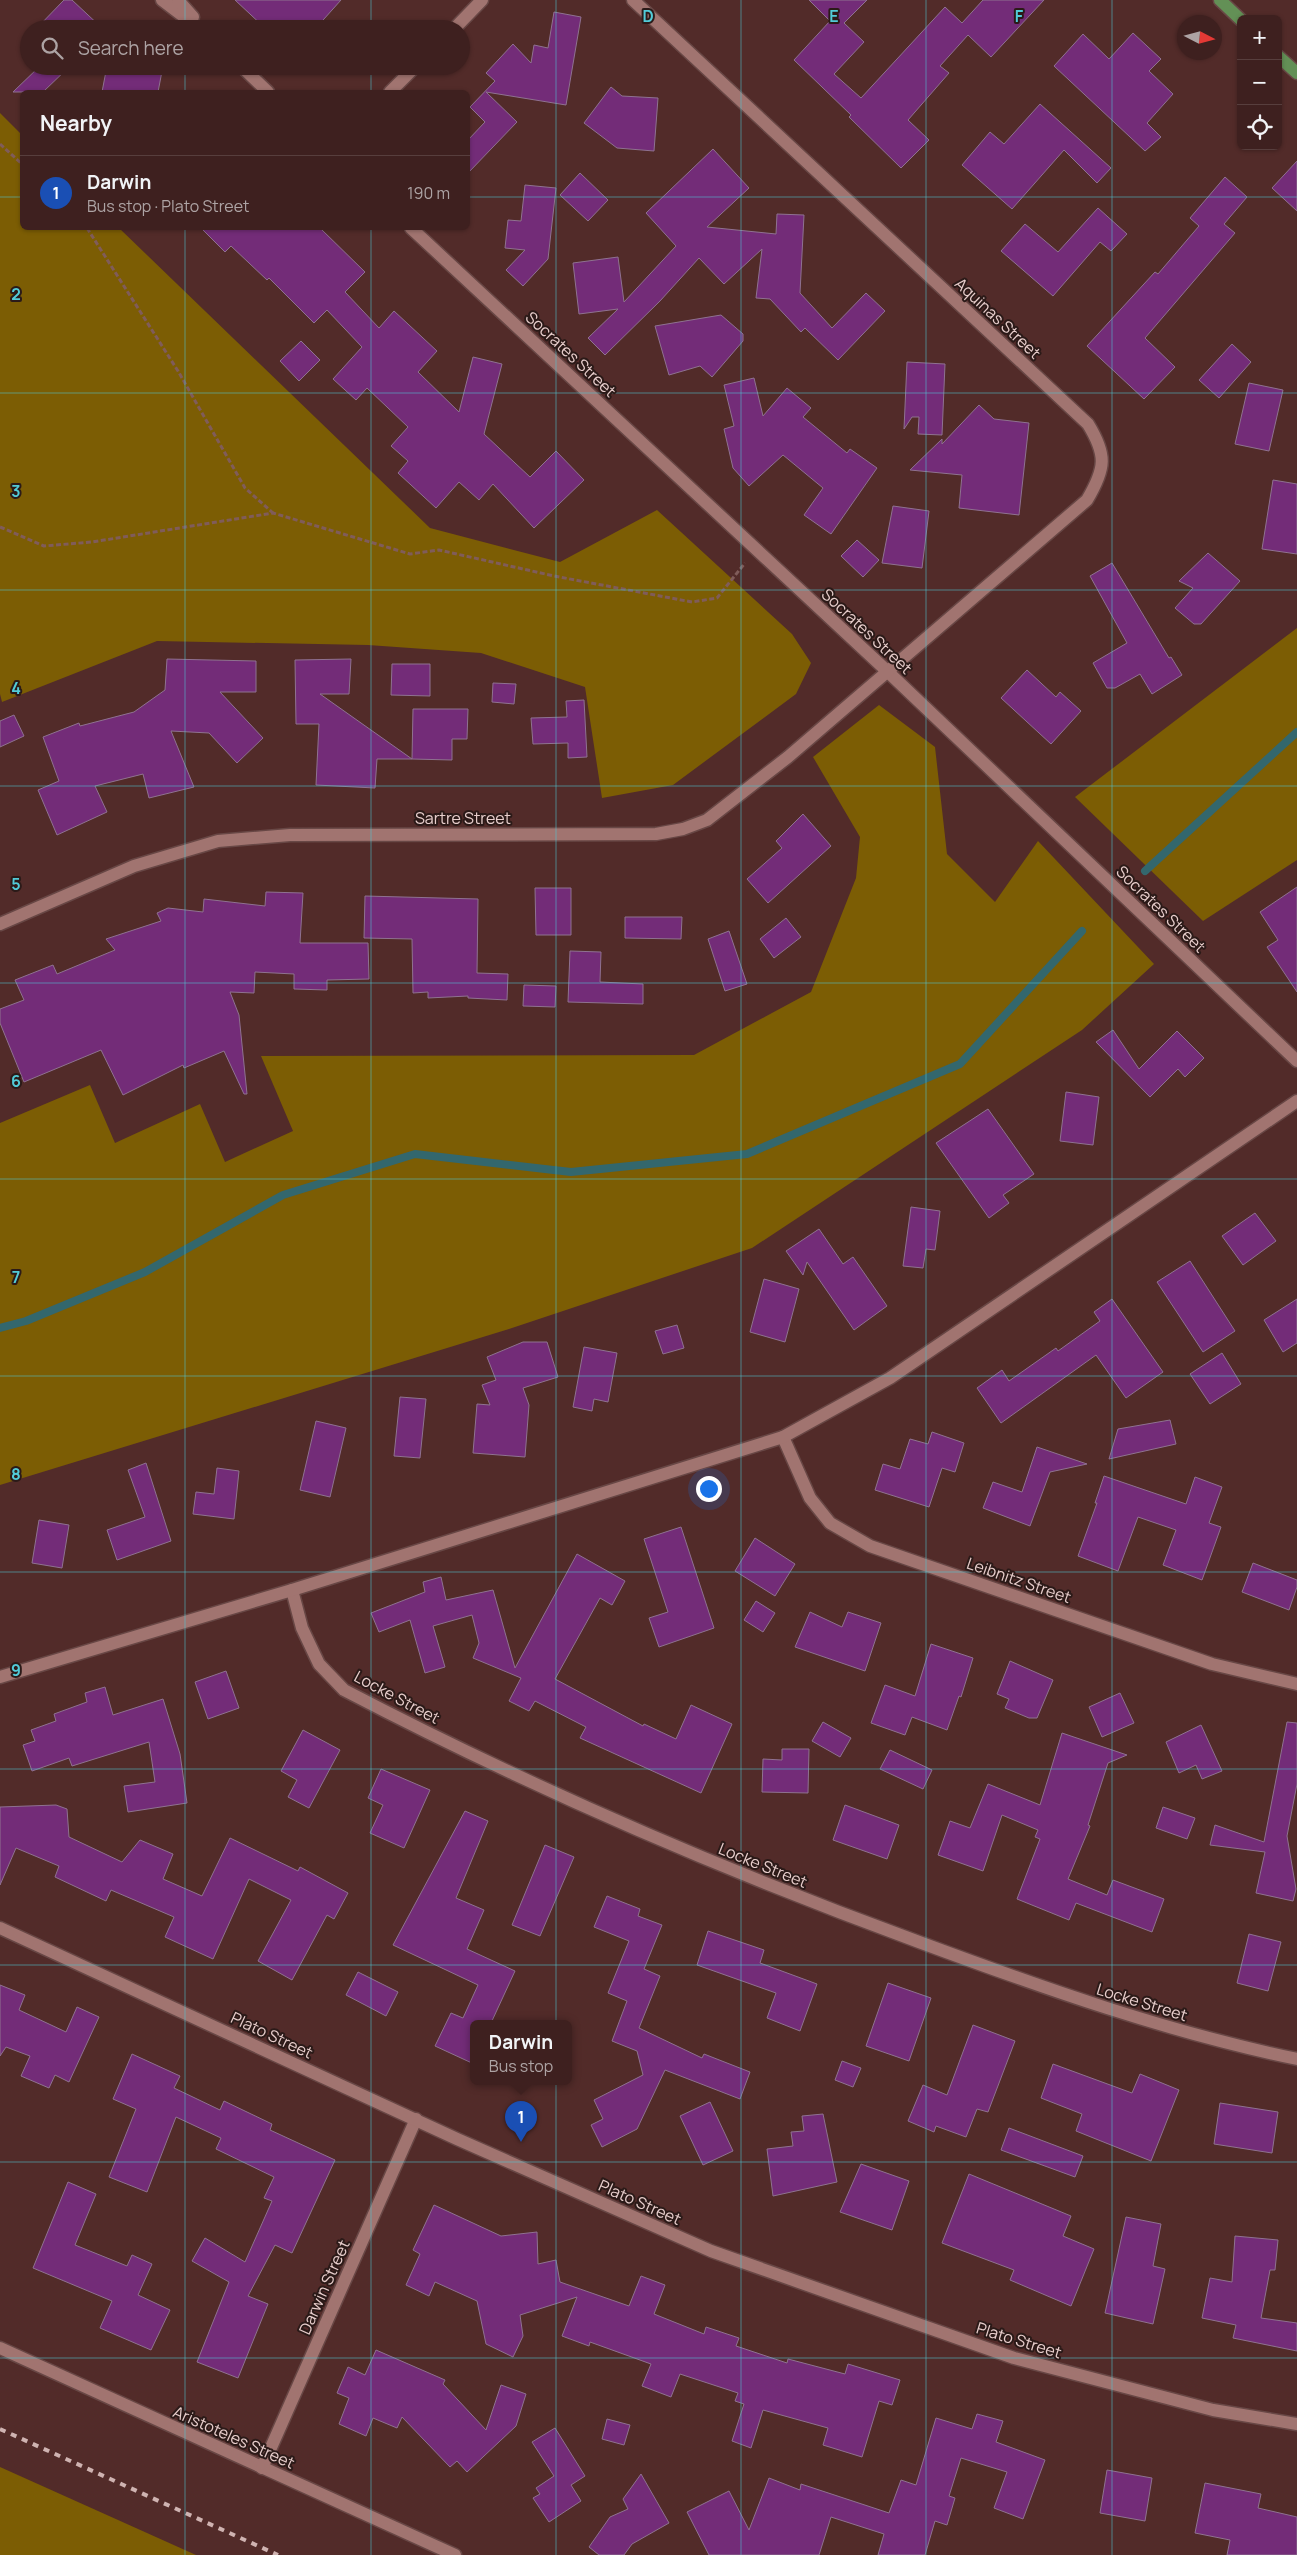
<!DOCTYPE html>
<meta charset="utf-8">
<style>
:root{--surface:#3e201f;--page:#452828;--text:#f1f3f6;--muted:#ada3a4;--line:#573e3d;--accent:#8abfa5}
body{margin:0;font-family:Manrope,sans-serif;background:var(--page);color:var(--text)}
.controls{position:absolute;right:15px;top:15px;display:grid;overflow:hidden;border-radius:8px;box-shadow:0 1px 4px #0004}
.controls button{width:45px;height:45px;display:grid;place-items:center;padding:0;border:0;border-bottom:1px solid var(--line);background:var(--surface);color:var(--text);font:25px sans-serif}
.compass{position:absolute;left:1177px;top:15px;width:45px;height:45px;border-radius:50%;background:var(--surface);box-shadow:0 1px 4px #0004;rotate:96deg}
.you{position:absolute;left:708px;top:1488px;width:18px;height:18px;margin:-12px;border:4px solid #fff;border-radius:50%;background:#1a73e8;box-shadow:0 0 0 8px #1a73e833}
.badge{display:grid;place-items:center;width:32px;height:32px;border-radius:50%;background:var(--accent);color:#fff;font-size:16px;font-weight:700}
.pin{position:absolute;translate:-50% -41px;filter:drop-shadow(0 1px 2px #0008)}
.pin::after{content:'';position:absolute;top:26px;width:18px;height:15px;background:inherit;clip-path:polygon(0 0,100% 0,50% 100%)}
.popup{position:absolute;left:470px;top:2020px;width:102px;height:65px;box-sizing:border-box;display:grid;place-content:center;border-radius:8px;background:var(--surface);filter:drop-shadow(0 1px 4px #0005);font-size:16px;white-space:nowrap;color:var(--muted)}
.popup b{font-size:19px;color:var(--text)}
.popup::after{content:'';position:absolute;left:50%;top:100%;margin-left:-10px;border:10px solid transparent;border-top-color:var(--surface)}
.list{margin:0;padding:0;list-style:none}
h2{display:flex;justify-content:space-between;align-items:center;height:65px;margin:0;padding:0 20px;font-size:21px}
h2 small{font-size:16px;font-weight:400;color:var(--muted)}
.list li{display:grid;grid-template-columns:32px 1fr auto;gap:15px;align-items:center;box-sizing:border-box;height:75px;padding:0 20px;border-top:1px solid var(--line)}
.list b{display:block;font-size:19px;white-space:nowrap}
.list p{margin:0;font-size:16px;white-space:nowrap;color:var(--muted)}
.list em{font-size:16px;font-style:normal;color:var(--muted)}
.icon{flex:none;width:28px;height:28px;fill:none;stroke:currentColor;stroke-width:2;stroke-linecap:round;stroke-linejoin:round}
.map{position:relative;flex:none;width:1297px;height:2555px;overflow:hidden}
.search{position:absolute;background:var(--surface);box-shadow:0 1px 4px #0004;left:20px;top:20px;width:450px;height:55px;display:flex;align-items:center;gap:12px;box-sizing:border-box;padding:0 18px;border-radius:28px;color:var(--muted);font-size:19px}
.panel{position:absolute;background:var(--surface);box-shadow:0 1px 4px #0004;left:20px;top:90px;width:450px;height:140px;border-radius:8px}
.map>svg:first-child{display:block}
</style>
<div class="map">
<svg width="1297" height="2555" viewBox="0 0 1297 2555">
<rect width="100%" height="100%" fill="#522b29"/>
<g fill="#7c5d04">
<polygon points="0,113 22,135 22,228 119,228 430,528 560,562 657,510 792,634 811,663 796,694 673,785 602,798 585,687 481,653 368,645 157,641 2,702 0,694"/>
<polygon points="1297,628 1297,860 1203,921 1075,797"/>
<polygon points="879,705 935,747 947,854 995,902 1038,841 1154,964 1082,1030 752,1248 509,1329 0,1485 0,1123 90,1085 115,1143 200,1104 225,1162 293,1131 261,1056 694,1055 811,992 856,878 860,837 813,757"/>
<polygon points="0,2467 196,2555 0,2555"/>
</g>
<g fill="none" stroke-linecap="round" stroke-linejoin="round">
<g stroke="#33676d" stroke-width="8">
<polyline points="1145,871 1297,732"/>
<polyline points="0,1328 26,1321 145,1272 283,1195 415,1154 571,1172 747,1154 960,1064 1082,931"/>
</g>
</g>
<g fill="#732c78" stroke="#8f7290">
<polygon points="64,0 72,0 103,29 36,29"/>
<polygon points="235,0 341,0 315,29 266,29"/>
<polygon points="809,0 867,0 844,23 864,42 834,74 861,98 945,7 962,23 983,0 1044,0 991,57 968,35 940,66 949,73 908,120 929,140 901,168 849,117 851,115 794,60 830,21"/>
<polygon points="554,12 581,17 566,105 486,92 517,122 468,173 468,140 485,122 470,107 495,81 486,73 513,44 531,63 534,45 548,48"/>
<polygon points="1133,33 1161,59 1149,71 1173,94 1147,123 1161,137 1145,151 1054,66 1083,34 1109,59"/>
<polygon points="40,66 70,66 43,92 13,92"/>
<polygon points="107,66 163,66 158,92 102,92"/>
<polygon points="611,87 622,96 658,98 654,151 617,148 584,123"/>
<polygon points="1040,104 1111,168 1097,183 1064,150 1012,209 962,165 990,132 1004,144"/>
<polygon points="713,149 749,188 707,227 776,234 777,214 804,215 800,293 832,328 866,293 885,311 838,360 805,328 801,332 770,299 756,298 762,249 724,284 699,258 660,301 605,355 588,338 618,309 579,314 573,263 618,257 624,302 676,246 646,213"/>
<polygon points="1297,161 1297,211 1272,188"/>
<polygon points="580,173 608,200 588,221 560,195"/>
<polygon points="1225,177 1247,197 1224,224 1235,233 1145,338 1175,367 1144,399 1087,346 1155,272 1158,274 1199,226 1190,218"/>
<polygon points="525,185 556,188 548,259 523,286 506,270 525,250 505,248 508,220 521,221"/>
<polygon points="1098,208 1127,234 1111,251 1100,242 1053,296 1001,251 1025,224 1058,252"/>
<polygon points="201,228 320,228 365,272 345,292 379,328 394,311 437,351 418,372 459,412 473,357 502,364 484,434 530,477 556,451 584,480 534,528 493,484 479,500 459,482 436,508 398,473 408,461 391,446 408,427 367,388 356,400 333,379 362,347 327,310 314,323 269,278 267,280 231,246 225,252"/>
<polygon points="721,315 743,334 743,341 712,377 700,366 669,375 655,326"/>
<polygon points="301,341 320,360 299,381 280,361"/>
<polygon points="1232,344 1251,362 1219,398 1199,380"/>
<polygon points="907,362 945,364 942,435 918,434 919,417 912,417 904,429"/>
<polygon points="754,378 763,416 787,388 811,408 803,417 847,453 850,449 877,468 831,534 804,515 823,488 783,455 749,486 733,468 724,429 734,426 724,385"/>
<polygon points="1249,383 1283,390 1269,451 1235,444"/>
<polygon points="979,405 994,419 1029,423 1019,515 959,508 962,475 910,470 942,439 942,444"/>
<polygon points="1273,480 1297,484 1297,554 1262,549"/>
<polygon points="893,506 929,511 922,568 882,563"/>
<polygon points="857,540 879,560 863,577 841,556"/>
<polygon points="1208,553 1240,581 1201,624 1194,624 1175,608 1193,588 1179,581"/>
<polygon points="1112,563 1169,658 1171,657 1182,675 1152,694 1140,674 1115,688 1107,688 1093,663 1127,643 1090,576"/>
<polygon points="167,659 256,661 256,692 220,692 263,738 237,763 209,733 171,731 194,787 149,798 143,774 95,786 107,812 57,835 38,790 59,781 43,737 79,723 80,726 134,712 165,690"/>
<polygon points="351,659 349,694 320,694 412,759 377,759 375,788 316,785 319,724 296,724 295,660"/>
<polygon points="392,664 430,664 430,696 391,695"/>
<polygon points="1027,670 1056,697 1060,692 1081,711 1051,744 1001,698"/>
<polygon points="493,683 516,684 514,704 492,702"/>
<polygon points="584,700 587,757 568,758 568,743 533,744 531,718 567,717 566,701"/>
<polygon points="413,709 468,709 467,739 452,739 452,760 412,759"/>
<polygon points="14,715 24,736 0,747 0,721"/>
<polygon points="803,814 831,846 768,903 747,879 782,848 776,841"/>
<polygon points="1297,887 1297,992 1267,947 1278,940 1260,912"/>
<polygon points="535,888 571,888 571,935 536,935"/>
<polygon points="266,892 303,893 300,943 368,943 369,979 327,980 327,990 294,989 294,974 255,972 254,993 230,992 239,1015 247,1094 244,1094 224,1051 184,1068 183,1065 123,1095 101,1050 24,1082 0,1023 0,1009 24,1000 15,980 53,965 57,974 115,950 106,939 161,921 157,913 168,908 203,912 204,899 265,906"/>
<polygon points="365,896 478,899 477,973 508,974 507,1000 468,998 468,996 428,998 428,992 413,993 412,939 364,938"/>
<polygon points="625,917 682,917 681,939 625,938"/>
<polygon points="786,918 801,937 774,958 760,939"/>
<polygon points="729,931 747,984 725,991 708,939"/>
<polygon points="570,951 601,952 600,982 643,984 643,1004 568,1002"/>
<polygon points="524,985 556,986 555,1007 523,1006"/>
<polygon points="1113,1030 1139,1069 1177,1031 1204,1058 1185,1077 1178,1069 1150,1097 1096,1042"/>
<polygon points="1066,1092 1099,1097 1093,1145 1060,1141"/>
<polygon points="988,1109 1034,1174 1003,1195 1009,1203 989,1218 936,1143"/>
<polygon points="911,1207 940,1211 935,1250 926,1249 923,1268 903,1266"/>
<polygon points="1255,1213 1276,1241 1243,1265 1222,1236"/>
<polygon points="819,1229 843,1264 853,1257 887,1306 854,1330 807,1262 803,1275 786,1251"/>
<polygon points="1190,1261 1235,1331 1203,1352 1157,1282"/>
<polygon points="764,1279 799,1289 785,1342 750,1332"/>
<polygon points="1112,1299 1163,1372 1126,1398 1096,1355 1001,1423 977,1388 1002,1370 1009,1381 1056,1348 1058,1351 1100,1321 1094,1312"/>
<polygon points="1297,1299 1297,1343 1283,1352 1264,1320"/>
<polygon points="677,1325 684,1348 663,1354 655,1331"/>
<polygon points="523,1342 547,1342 558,1377 523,1388 529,1405 525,1457 473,1453 477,1404 490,1405 482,1385 496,1380 487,1357"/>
<polygon points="584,1347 617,1353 608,1402 594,1399 592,1411 573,1407"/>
<polygon points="1222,1353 1241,1384 1210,1404 1190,1374"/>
<polygon points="400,1397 426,1399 420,1458 394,1456"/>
<polygon points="1170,1420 1176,1444 1109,1459 1118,1429"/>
<polygon points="316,1421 346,1428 330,1497 300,1490"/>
<polygon points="932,1432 964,1443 955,1472 942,1468 929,1507 875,1490 883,1464 900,1469 910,1439 928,1444"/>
<polygon points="1037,1447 1087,1464 1050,1472 1030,1526 983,1508 993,1482 1022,1492"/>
<polygon points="146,1463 171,1541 117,1560 107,1530 145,1517 128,1470"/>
<polygon points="217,1468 239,1471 234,1519 193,1514 196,1492 214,1494"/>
<polygon points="1104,1476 1186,1504 1195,1477 1222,1487 1209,1523 1221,1527 1202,1580 1163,1565 1176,1530 1138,1517 1118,1571 1078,1556 1097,1503 1095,1503"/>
<polygon points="39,1520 69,1525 62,1568 32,1563"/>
<polygon points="681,1527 714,1628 659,1647 649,1618 668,1612 644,1539"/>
<polygon points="755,1538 795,1564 775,1596 735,1571"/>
<polygon points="577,1554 625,1581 612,1605 600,1598 555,1679 643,1726 644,1724 676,1739 691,1705 732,1724 701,1793 580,1738 586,1727 535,1701 529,1711 509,1701 521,1678 473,1658 479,1643 472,1615 433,1626 445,1667 425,1673 410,1620 379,1632 371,1613 425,1592 423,1582 441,1577 446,1600 493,1590 515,1668"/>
<polygon points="1253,1563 1297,1580 1297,1587 1289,1610 1242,1592"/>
<polygon points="756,1601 775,1613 763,1632 744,1620"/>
<polygon points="810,1612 842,1627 848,1612 881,1623 865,1671 795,1647"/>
<polygon points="931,1644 973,1658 961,1697 959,1696 947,1730 912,1717 905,1735 871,1723 885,1685 915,1696"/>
<polygon points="1010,1661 1053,1680 1037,1718 1029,1718 1005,1708 1009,1699 997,1694"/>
<polygon points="226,1671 239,1708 208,1719 195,1682"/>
<polygon points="105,1687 113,1715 163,1699 180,1754 187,1803 128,1812 124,1786 155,1782 149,1742 72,1766 69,1758 32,1771 23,1745 35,1741 31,1730 56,1721 54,1714 87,1702 85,1693"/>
<polygon points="1120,1693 1134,1723 1102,1737 1089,1707"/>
<polygon points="823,1722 851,1738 840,1757 812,1741"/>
<polygon points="1287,1722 1297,1723 1297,1784 1287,1836 1296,1889 1293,1901 1256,1893 1265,1852 1210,1845 1215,1825 1264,1842"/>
<polygon points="1201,1725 1222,1771 1202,1779 1196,1765 1179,1773 1166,1742"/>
<polygon points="303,1730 340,1750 309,1808 288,1797 297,1780 281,1771"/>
<polygon points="1062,1733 1127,1755 1108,1763 1088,1825 1090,1826 1068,1879 1107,1895 1113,1880 1164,1899 1152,1932 1076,1903 1069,1920 1017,1899 1040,1839 1035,1837 1038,1830 1002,1815 983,1871 938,1855 950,1821 970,1828 988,1784 1040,1805"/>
<polygon points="782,1749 809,1749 808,1793 762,1792 763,1759 782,1760"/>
<polygon points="890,1750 932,1770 923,1789 880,1769"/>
<polygon points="381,1769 430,1790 404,1848 370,1833 383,1805 368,1798"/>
<polygon points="56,1805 67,1809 69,1837 122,1862 140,1840 173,1854 163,1879 202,1896 230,1838 298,1871 300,1867 348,1893 334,1919 327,1915 292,1980 258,1961 291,1900 249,1879 213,1959 165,1937 174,1917 111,1890 106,1901 55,1877 59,1866 16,1848 0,1885 0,1807"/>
<polygon points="845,1805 899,1825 887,1859 833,1840"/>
<polygon points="1163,1807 1195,1818 1187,1839 1156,1828"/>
<polygon points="465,1811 488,1821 456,1898 484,1910 467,1949 515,1971 491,2023 473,2023 474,2064 435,2046 451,2013 463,2018 478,1985 393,1945"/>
<polygon points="545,1845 574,1857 540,1936 512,1925"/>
<polygon points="607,1896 640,1909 638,1916 662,1925 644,1969 660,1976 639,2028 702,2058 704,2054 750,2072 740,2099 665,2070 637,2129 602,2147 591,2125 603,2119 594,2100 643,2075 637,2051 612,2041 627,2001 608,1993 629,1941 594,1927"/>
<polygon points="708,1931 764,1950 760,1963 817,1984 800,2031 767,2018 776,1993 697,1965"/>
<polygon points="1249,1934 1281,1942 1268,1991 1237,1983"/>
<polygon points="358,1972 398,1992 386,2016 346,1995"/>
<polygon points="888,1983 931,1998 909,2061 866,2046"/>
<polygon points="0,1985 25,1995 19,2010 66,2032 77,2007 99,2017 69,2082 55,2075 49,2088 21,2076 30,2056 6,2047 0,2056"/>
<polygon points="973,2025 1015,2041 988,2112 977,2109 966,2137 936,2126 934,2132 908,2121 923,2085 947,2095"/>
<polygon points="132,2054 180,2076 174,2088 220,2110 224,2101 272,2124 270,2130 335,2160 292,2253 275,2245 248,2296 268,2304 238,2378 197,2362 229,2282 192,2261 205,2238 245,2262 272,2201 264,2198 274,2177 216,2149 221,2138 176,2117 147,2192 109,2177 136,2109 113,2099"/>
<polygon points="842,2061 861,2068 853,2087 835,2080"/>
<polygon points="1053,2064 1132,2093 1140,2074 1179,2090 1151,2161 1076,2131 1082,2114 1041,2098"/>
<polygon points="710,2102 733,2151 703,2165 680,2116"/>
<polygon points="1220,2103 1278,2112 1272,2153 1214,2144"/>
<polygon points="823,2114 837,2182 773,2196 767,2149 793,2146 791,2132 804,2131 802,2116"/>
<polygon points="1009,2128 1083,2156 1075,2177 1001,2150"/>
<polygon points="861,2164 909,2181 892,2230 840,2212"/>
<polygon points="969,2174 1071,2216 1063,2236 1094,2249 1071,2306 1010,2280 1014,2270 942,2243"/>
<polygon points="68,2182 96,2194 75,2245 127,2266 132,2255 152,2264 138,2295 170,2310 151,2350 100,2328 112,2301 33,2268"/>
<polygon points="434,2205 501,2236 537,2232 538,2264 556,2260 560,2282 629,2306 641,2276 665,2285 654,2314 704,2334 706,2327 739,2338 736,2346 787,2363 788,2359 845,2374 848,2364 900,2380 892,2405 879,2401 862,2457 823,2445 828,2428 763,2410 751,2448 732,2441 744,2404 735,2401 738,2393 680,2374 671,2397 642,2386 651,2364 590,2342 589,2346 562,2336 577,2297 520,2315 523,2336 513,2357 486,2344 477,2301 435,2282 429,2296 406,2285 420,2254 413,2250"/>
<polygon points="1126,2217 1161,2224 1153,2266 1165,2269 1153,2324 1105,2313"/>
<polygon points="1235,2236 1278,2240 1275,2270 1270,2270 1261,2318 1297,2323 1297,2351 1233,2338 1236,2325 1202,2318 1210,2278 1232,2282"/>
<polygon points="376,2350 445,2380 443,2384 486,2430 501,2385 526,2394 516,2426 467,2472 457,2461 450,2467 402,2417 397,2428 373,2418 366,2436 339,2424 349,2398 337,2393 348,2367 365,2375"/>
<polygon points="977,2414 1003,2421 996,2442 1045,2460 1023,2519 994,2508 1007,2472 961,2458 949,2496 955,2498 947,2525 935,2521 925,2555 878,2555 884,2534 831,2517 819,2555 709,2555 687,2512 729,2491 749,2530 769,2478 800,2490 801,2484 889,2513 901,2480 916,2485 936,2418 972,2429"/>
<polygon points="607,2419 630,2425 624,2445 602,2439"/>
<polygon points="555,2428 585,2476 571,2485 581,2501 549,2522 533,2498 540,2494 536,2488 554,2476 532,2442"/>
<polygon points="1107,2470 1152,2478 1145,2521 1100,2513"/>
<polygon points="641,2474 669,2523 632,2544 624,2555 599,2555 589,2547 610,2517 628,2509 623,2499"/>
<polygon points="1205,2483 1261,2494 1258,2508 1297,2517 1297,2555 1227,2555 1230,2540 1195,2533"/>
</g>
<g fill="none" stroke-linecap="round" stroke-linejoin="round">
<g stroke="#684745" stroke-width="15">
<g id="minor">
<polyline points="162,0 200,29"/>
<polyline points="178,0 193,17"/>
<polyline points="454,29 482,0"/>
<polyline points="241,66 268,92"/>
<polyline points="390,92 416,66"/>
<polyline points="411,228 887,671 1297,1061"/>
<path d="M0,924L134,866L218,841L290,835L656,834L683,829L707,820L788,757L1087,500C1106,468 1107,455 1088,424L633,0"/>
<polyline points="783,1437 810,1498 830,1523 870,1546 1212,1664 1297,1684"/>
<path d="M292,1590L302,1628L319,1664L344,1690C530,1787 722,1870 919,1942C1043,1988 1167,2032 1297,2059"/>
<polyline points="0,1677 292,1590 783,1437 890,1378 1297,1101"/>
<polyline points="0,2348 455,2555"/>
<polyline points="262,2468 416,2119"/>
</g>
</g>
<g stroke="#684745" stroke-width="15">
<polyline id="tertiary" points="0,1928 457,2139 711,2251 1014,2358 1213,2410 1297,2424"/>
</g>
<g stroke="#684745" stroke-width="15">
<g id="primary">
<polyline points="1220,0 1241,20"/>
<polyline points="1278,56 1297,73"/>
</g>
</g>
<g stroke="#805c5a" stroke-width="3" stroke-dasharray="5 2.5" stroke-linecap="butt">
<polyline points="0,144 22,164"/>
<polyline points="87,228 178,371 245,488 273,513"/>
<polyline points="0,527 44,546 92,542 273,513 410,554 439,550 554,576 692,602 717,598 745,563"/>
</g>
<use href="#minor" stroke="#a17470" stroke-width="12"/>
<use href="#tertiary" stroke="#a17470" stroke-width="12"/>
<use href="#primary" stroke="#639056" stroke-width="12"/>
<polyline stroke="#cfb3b1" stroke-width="4" stroke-dasharray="6 6" stroke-linecap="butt" points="0,2429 278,2555"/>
</g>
<path fill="none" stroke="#52cbd8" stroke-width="1" stroke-opacity="0.55" d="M185,0V29M371,0V29M556,0V2555M741,0V2555M926,0V2555M1112,0V2555M185,66V92M371,66V92M0,197H22M468,197H1297M185,228V2555M371,228V2555M0,393H1297M0,590H1297M0,786H1297M0,983H1297M0,1179H1297M0,1376H1297M0,1572H1297M0,1769H1297M0,1965H1297M0,2162H1297M0,2358H1297"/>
<g text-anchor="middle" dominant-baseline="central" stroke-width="4" stroke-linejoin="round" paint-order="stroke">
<g font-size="16" fill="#e8cecc" stroke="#2b1a18">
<text transform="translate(998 318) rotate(43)">Aquinas Street</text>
<text transform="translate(571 354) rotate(43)">Socrates Street</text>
<text transform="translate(867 631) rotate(43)">Socrates Street</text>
<text x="463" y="818">Sartre Street</text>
<text transform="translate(1161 909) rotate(44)">Socrates Street</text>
<text transform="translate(1019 1580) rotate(19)">Leibnitz Street</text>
<text transform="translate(397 1697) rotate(28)">Locke Street</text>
<text transform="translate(763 1865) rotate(22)">Locke Street</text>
<text transform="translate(1142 2002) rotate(17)">Locke Street</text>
<text transform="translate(272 2035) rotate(25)">Plato Street</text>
<text transform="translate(640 2202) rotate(24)">Plato Street</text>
<text transform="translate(324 2287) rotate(-66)">Darwin Street</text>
<text transform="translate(1019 2340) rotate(17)">Plato Street</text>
<text transform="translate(234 2437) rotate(24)">Aristoteles Street</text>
</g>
</g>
<g font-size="16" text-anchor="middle" font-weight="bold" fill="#52cbd8" stroke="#2b1a18" stroke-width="4" stroke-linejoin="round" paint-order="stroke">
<text x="648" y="22">D</text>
<text x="834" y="22">E</text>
<text x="1019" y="22">F</text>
<text x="16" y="300">2</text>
<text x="16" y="497">3</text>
<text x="16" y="694">4</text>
<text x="16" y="890">5</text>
<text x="16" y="1087">6</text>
<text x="16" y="1283">7</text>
<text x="16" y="1480">8</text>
<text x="16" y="1676">9</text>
</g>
</svg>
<div class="controls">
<button>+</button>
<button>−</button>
<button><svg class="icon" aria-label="locate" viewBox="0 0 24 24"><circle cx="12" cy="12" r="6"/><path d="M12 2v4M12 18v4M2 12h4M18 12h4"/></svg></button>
</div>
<svg class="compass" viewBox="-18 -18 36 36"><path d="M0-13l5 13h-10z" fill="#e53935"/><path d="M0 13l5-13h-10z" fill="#ada3a4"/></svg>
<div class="you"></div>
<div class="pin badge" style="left:521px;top:2142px;background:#1a4fb4">1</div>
<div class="popup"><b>Darwin</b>Bus stop</div>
<div class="search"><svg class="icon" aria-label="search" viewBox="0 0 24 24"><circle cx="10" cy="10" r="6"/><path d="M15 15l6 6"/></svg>Search here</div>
<section class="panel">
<h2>Nearby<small></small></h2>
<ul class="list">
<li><span class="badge" style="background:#1a4fb4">1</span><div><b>Darwin</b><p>Bus stop · Plato Street</p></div><em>190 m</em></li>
</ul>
</section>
</div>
